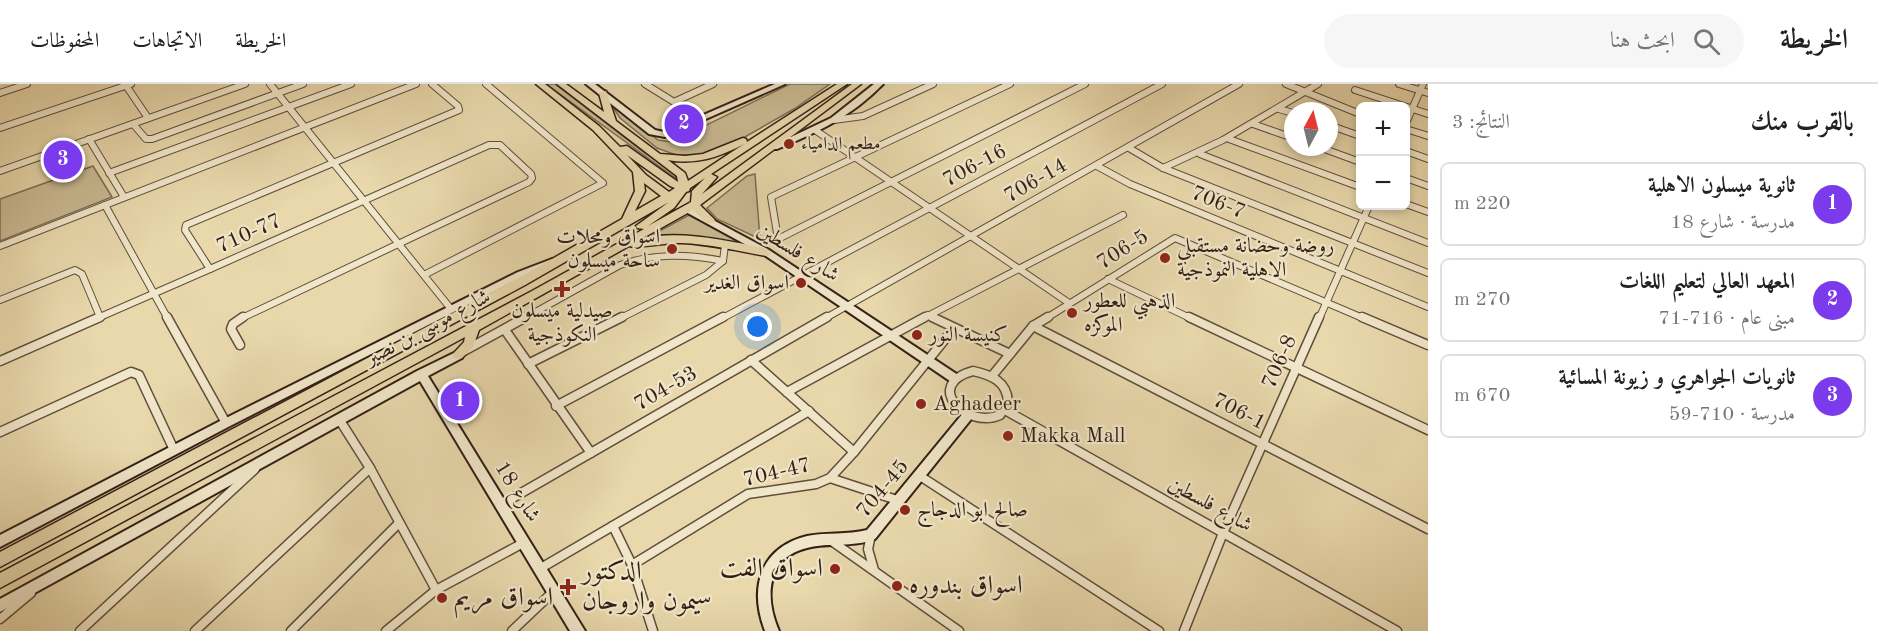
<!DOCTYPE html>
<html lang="ar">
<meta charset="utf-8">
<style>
:root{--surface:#fff;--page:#f6f6f6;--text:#222;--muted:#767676;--line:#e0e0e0;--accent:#7c3aed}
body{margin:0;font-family:"Old Standard TT",Amiri,serif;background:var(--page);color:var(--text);direction:rtl}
.controls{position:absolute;right:18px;top:18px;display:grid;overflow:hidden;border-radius:9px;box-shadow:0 3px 9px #0003}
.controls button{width:54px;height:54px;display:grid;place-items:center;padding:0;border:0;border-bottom:2px solid var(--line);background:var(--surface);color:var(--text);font:30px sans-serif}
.compass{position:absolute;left:1284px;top:18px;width:54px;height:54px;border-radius:50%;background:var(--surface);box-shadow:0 3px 9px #0003;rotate:7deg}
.you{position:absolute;left:758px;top:243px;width:21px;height:21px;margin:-15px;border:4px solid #fff;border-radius:50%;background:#1a73e8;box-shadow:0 0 0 9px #1a73e833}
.badge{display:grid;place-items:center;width:39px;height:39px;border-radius:50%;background:var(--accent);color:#fff;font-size:20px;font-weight:700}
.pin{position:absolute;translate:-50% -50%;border:3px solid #fff;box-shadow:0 2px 6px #0006}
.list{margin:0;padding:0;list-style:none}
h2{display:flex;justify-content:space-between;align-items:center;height:78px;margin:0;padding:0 24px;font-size:26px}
h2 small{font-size:20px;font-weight:400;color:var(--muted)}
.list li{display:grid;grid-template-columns:39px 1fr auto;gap:18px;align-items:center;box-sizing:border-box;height:84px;margin:0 12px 12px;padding:0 12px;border:2px solid var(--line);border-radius:9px}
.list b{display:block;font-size:22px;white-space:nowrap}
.list p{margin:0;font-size:20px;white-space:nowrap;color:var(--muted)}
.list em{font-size:20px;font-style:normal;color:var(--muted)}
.icon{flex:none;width:33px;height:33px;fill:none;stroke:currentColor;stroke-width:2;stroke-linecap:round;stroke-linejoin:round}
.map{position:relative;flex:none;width:1428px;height:547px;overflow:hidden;direction:ltr}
header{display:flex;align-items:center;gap:36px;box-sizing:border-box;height:84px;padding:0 30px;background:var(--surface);border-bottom:2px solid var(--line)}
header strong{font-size:28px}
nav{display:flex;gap:33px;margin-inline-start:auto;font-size:21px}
.search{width:420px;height:54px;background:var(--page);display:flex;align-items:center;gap:15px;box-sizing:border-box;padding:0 21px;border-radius:33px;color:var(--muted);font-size:22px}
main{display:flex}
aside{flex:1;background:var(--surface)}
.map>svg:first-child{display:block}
</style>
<header>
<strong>الخريطة</strong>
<div class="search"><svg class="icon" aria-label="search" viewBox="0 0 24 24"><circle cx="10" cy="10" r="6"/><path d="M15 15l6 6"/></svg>ابحث هنا</div>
<nav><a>الخريطة</a><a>الاتجاهات</a><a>المحفوظات</a></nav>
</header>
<main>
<aside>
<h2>بالقرب منك<small>النتائج: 3</small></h2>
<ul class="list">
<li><span class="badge">1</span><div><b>ثانوية ميسلون الاهلية</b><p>مدرسة · شارع 18</p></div><em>220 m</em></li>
<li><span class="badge">2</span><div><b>المعهد العالي لتعليم اللغات</b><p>مبنى عام · 716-71</p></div><em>270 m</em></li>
<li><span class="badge">3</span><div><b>ثانويات الجواهري و زيونة المسائية</b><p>مدرسة · 710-59</p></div><em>670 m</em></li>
</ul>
</aside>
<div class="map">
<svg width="1428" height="547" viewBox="0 0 1428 547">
<rect width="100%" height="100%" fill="#e8d8ac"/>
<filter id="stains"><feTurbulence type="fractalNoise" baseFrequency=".00333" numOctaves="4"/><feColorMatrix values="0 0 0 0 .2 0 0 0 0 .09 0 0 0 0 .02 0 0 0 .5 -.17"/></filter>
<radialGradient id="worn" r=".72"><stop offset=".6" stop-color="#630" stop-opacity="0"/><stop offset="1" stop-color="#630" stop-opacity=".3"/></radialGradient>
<g fill="#c9b992" stroke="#7e6c54" stroke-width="1.5">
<polygon points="546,0 555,0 646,70 670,84 678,96"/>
<polygon points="790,0 830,0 794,25 736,58 709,70 695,71 676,71 657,64 620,34 614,25 618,24 658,56 672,58"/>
<polygon points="93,82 112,113 0,157 0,115"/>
<polygon points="755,90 760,155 717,135 707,124 747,92"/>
<polygon points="689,131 692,132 742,159 654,150"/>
</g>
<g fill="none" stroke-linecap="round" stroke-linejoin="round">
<g stroke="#614d3b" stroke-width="8">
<g id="street-far1">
<polyline points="125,0 148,34"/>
<polyline points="270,0 451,225"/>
<polyline points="645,0 674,18 713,0"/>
<polyline points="1010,0 771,113 778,155 1085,0"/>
<polyline points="1286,0 1360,30"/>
<polyline points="1399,0 1428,9"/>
<polyline points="1355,6 1428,30"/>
<polyline points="0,9 27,0"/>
<polyline points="1279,25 1293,29"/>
<polyline points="834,36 863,32 933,0"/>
<polyline points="1406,39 1423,0"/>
<polyline points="133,40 146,55 152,55 303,0"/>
<polyline points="1253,40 1293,54"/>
<polyline points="1329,41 1360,52"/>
<polyline points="0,44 131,0"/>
<polyline points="1406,45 1428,52"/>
<polyline points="815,46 1069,219"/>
<polyline points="89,55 124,113"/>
<polyline points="1229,55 1360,103"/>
<polyline points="1319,63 1360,78"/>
<polyline points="1129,64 1163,84 1428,189"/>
<polyline points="1406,67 1428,75"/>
<polyline points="1200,70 1428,159"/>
<polyline points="1097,82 1130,100 1428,223"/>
<polyline points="1163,84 1223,56 1318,0"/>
<polyline points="0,87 245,0"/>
<polyline points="109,89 351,0"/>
<polyline points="1406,94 1428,102"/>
<polyline points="1406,120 1428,128"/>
<polyline points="105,121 168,235"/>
<polyline points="0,162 416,0"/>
<polyline points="424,191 603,99 486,0"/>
<polyline points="1108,195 1192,235"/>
<polyline points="0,216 75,186 82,190 100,233 97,235"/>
<polyline points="928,231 935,235"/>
<polyline points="100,233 210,185"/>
<polyline points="240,235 529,98 532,94 531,90 500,61 489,61 210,185 185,146 186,141 459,26 458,22 432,0"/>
<path d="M523,235L620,181C655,169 687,170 723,177"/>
<polyline points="619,235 706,191 723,177 725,161"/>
<polyline points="721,235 1162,0"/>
<polyline points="824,235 1239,0"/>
<polyline points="922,235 1123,131"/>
<polyline points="1045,235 1175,154 1365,235"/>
<polyline points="1319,235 1369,122"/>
</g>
</g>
<g stroke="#614d3b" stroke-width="11">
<g id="street">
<polyline points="167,233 226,339"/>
<polyline points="932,233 1010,270"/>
<polyline points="1189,233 1428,346"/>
<polyline points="1362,233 1428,261"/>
<polyline points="1033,242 1428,445"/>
<polyline points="505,246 591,369"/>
<polyline points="240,261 231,245 233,240 243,233"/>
<polyline points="464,267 526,233"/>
<polyline points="751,276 854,368"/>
<polyline points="0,277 100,233"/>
<polyline points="528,280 622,233"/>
<path d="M973,287C991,291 1007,297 1008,318L1000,331C967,346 922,301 973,287Z"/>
<polyline points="992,292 1033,242 1048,233"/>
<polyline points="787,308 925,233"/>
<polyline points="556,322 723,233"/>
<polyline points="1005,326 1397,547"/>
<polyline points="339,335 370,384 436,506"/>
<polyline points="0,348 131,288 139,291 174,366"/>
<polyline points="920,392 1159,547"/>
<polyline points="830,394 900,417"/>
<polyline points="502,420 827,233"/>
<polyline points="613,442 632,481 653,547"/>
<polyline points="871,451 868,465 874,486"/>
<polyline points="833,458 959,547"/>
<polyline points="632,481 748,410 816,400 830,394 854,368 954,244"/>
<polyline points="541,484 809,327"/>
<polyline points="0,535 31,509"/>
<polyline points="80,547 255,385"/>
<polyline points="195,547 370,384"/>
<polyline points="291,547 399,439"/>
<polyline points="386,547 436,506 525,458"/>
<polyline points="512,547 554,507"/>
<polyline points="1184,547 1223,449 1319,233"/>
</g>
</g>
<g stroke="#341f15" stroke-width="4">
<g id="secondary">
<polygon points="586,0 595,0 655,46 664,48 775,0 785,0 665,53 649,50"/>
<path d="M874,0H883C851,33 818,48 777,65H774L770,63L831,34Z"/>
<polygon points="687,122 769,166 958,291 959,294 958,297 950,297 763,170 684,127 684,123"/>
<polygon points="552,175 555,176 557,178 555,180 524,192 230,342 0,463 0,451 222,336 518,188"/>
<polygon points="458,267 462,268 463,271 462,274 428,292 585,547 570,547 420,297 0,528 0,515 417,287"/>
<path d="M968,326L972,328L974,331L972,334L875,455C853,464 829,458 807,464C765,474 765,515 779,547H765C749,505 759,464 807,452C827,448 847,451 867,446L964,328Z"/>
</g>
</g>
<g stroke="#341f15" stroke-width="3">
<path id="primary" d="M536,0H545L599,42L620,63L627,62L678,98L677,92L557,0H566L604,28L599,9L606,7L616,37L660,70L685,72L703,70L743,54L746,55L747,58L837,0H847L711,90L717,93L702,110L852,0H861L700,121L714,135L715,137L714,139H706L693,126L643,154C683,146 727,157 766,164L771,168L770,171L766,172C738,167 710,160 681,159C668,158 637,165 629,162L479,246L473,263L462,274H454L452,271L464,258L465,253L0,504V489L532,207L644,145L637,144L636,142L669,118L525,201L0,483V468L517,195L622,135L635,107L633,88L593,46ZM744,60L688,97L685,89L668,76C696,81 720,73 744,60ZM627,71L670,102L675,104L669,108L646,91ZM705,94L692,107L691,118L648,142L674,124L686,108L689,107L690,104ZM644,99L661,112L635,127L645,107Z"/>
</g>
<use href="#street-far1" stroke="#f0e6c9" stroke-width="6"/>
<use href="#street" stroke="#f0e6c9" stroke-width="8"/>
<use href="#secondary" fill="#f0e6c9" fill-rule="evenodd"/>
<use href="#primary" fill="#e8d8ac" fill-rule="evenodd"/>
</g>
<g fill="#8f2418" stroke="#f0e6c9" stroke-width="2">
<circle cx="789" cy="60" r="6"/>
<circle cx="672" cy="165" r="6"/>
<circle cx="1165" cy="174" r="6"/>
<circle cx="801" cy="199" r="6"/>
<path d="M559 196h6v6h6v6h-6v6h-6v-6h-6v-6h6z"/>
<circle cx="1072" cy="229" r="6"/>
<circle cx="917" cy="251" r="6"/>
<circle cx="921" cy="320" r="6"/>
<circle cx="1008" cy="352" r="6"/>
<circle cx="905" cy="426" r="6"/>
<circle cx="835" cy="485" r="6"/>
<circle cx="897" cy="502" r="6"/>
<path d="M565 494h6v6h6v6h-6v6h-6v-6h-6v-6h6z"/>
<circle cx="442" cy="514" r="6"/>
</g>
<g text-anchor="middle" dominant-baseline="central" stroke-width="4.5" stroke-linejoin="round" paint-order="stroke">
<g font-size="18" fill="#341f15" stroke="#f0e6c9" text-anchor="start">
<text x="801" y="60">مطعم الدامياء</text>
</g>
<g font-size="21" fill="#341f15" stroke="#f0e6c9">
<text transform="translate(975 82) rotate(-28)">706-16</text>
<text transform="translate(1036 97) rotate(-30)">706-14</text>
<text transform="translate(1218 119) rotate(22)">706-7</text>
<text transform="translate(249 150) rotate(-24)">710-77</text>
<text transform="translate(1123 166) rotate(-32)">706-5</text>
<text transform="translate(798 169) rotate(32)">شارع فلسطين</text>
<text transform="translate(428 244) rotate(-28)">شارع موسى بن نصير</text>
<text transform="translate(1280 278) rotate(-66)">706-8</text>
<text transform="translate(666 305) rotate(-30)">704-53</text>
<text transform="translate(1239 328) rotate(27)">706-1</text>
<text transform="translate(777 389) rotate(-13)">704-47</text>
<text transform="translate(883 405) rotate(-50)">704-45</text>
<text transform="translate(517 408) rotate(58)">شارع 18</text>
<text transform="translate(1210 421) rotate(29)">شارع فلسطين</text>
</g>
<g font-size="21" fill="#341f15" stroke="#f0e6c9" text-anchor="start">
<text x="660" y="153" text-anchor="end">اسواق ومحلات<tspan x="660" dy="24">ساحة ميسلون</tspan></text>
<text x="1177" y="162">روضة وحضانة مستقبلي<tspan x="1177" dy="24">الاهلية النموذجية</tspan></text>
<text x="789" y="199" text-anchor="end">اسواق الغدير</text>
<text x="1084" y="217">الذهبي للعطور<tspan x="1084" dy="24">الموكزه</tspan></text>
<text x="562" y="227" text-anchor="middle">صيدلية ميسلون<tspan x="562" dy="24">النكوذجية</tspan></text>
<text x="929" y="251">كنيسة النور</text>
<text x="933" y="320">Aghadeer</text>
<text x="1020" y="352">Makka Mall</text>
<text x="917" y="426">صالح ابو الدجاج</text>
</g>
<g font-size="26" fill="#341f15" stroke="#f0e6c9" text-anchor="start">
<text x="823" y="485" text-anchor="end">اسواق الفت</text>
<text x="582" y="488">الدكتور<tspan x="582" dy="30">سيمون واروجان</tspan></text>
<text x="909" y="502">اسواق بندوره</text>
<text x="454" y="514">اسواق مريم</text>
</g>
</g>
<rect width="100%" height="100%" filter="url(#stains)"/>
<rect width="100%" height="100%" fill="url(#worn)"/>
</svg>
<div class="controls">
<button>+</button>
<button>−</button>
</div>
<svg class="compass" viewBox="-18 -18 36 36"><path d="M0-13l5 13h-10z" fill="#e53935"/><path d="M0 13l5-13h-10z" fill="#767676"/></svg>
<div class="you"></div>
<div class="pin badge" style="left:460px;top:317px">1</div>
<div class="pin badge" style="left:684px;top:40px">2</div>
<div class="pin badge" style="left:63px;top:76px">3</div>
</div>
</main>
